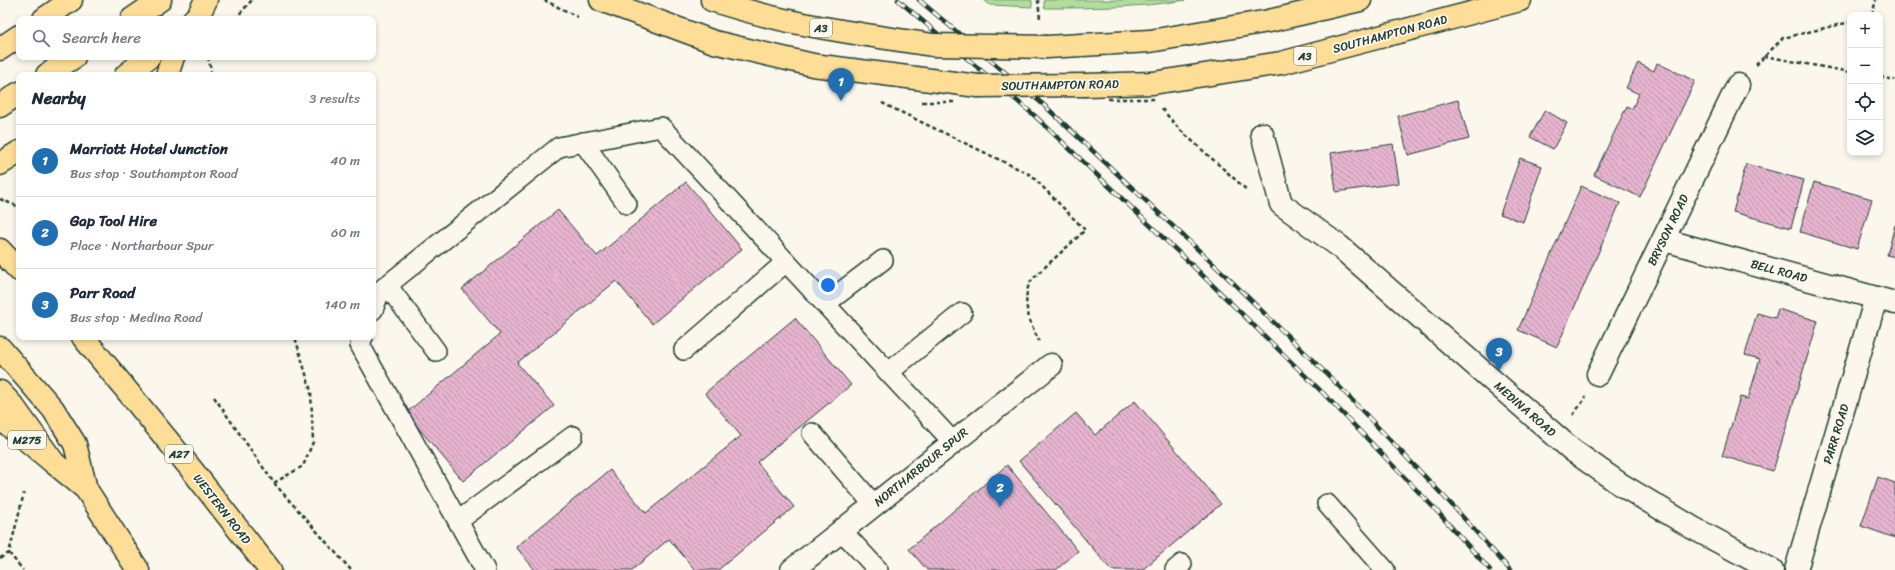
<!DOCTYPE html>
<meta charset="utf-8">
<style>
:root{--surface:#fff;--page:#f6f6f7;--text:#1f2937;--muted:#747a83;--line:#e0e1e3;--accent:#1f6fb2}
body{margin:0;font-family:Sriracha,sans-serif;background:var(--page);color:var(--text)}
.controls{position:absolute;right:12px;top:12px;display:grid;overflow:hidden;border-radius:8px;box-shadow:0 2px 6px #0003}
.controls button{width:36px;height:36px;display:grid;place-items:center;padding:0;border:0;border-bottom:1px solid var(--line);background:var(--surface);color:var(--text);font:20px sans-serif}
.you{position:absolute;left:828px;top:285px;width:14px;height:14px;margin:-10px;border:3px solid #fff;border-radius:50%;background:#1a73e8;box-shadow:0 0 0 6px #1a73e833}
.badge{display:grid;place-items:center;width:26px;height:26px;border-radius:50%;background:var(--accent);color:#fff;font-size:13px;font-weight:700}
.pin{position:absolute;translate:-50% -33px;filter:drop-shadow(0 1px 2px #0008)}
.pin::after{content:'';position:absolute;top:21px;width:14px;height:12px;background:inherit;clip-path:polygon(0 0,100% 0,50% 100%)}
.list{margin:0;padding:0;list-style:none}
h2{display:flex;justify-content:space-between;align-items:center;height:52px;margin:0;padding:0 16px;font-size:17px}
h2 small{font-size:13px;font-weight:400;color:var(--muted)}
.list li{display:grid;grid-template-columns:26px 1fr auto;gap:12px;align-items:center;box-sizing:border-box;height:72px;padding:0 16px;border-top:1px solid var(--line)}
.list b{display:block;font-size:15px;white-space:nowrap}
.list p{margin:0;font-size:13px;white-space:nowrap;color:var(--muted)}
.list em{font-size:13px;font-style:normal;color:var(--muted)}
.icon{flex:none;width:22px;height:22px;fill:none;stroke:currentColor;stroke-width:2;stroke-linecap:round;stroke-linejoin:round}
.map{position:relative;flex:none;width:1895px;height:570px;overflow:hidden}
.search{position:absolute;background:var(--surface);box-shadow:0 2px 6px #0003;left:16px;top:16px;width:360px;height:44px;display:flex;align-items:center;gap:10px;box-sizing:border-box;padding:0 14px;border-radius:8px;color:var(--muted);font-size:15px}
.panel{position:absolute;background:var(--surface);box-shadow:0 2px 6px #0003;left:16px;top:72px;width:360px;height:268px;border-radius:8px}
.map>svg:first-child{display:block}
</style>
<div class="map">
<svg width="1895" height="570" viewBox="0 0 1895 570">
<defs>
<pattern id="building-back-hatch" width="6" height="6" patternUnits="userSpaceOnUse"><rect width="6" height="6" fill="#e7b4d0"/><path d="M-1 5l2 2M0 0l6 6M5-1l2 2" fill="none" stroke="#bb94aa"/></pattern>
</defs>
<rect width="100%" height="100%" fill="#fbf7ec"/>
<filter id="ink" filterUnits="userSpaceOnUse"><feTurbulence type="fractalNoise" baseFrequency=".025" numOctaves="2"/><feDisplacementMap in="SourceGraphic" scale="8" xChannelSelector="R" yChannelSelector="G"/><feConvolveMatrix kernelMatrix="1 2 1 2 8 2 1 2 1" color-interpolation-filters="sRGB"/></filter>
<g filter="url(#ink)">
<g fill="#b2de9c" stroke="#688e68">
<polygon points="984,0 1032,0 1032,7 990,5"/>
<path d="M1044,0H1186C1138,8 1092,8 1044,8Z"/>
</g>
<g fill="url(#building-back-hatch)" stroke="#1f3d34">
<polygon points="1638,63 1654,71 1657,63 1695,81 1640,197 1594,175 1627,106 1632,109 1639,94 1626,88"/>
<polygon points="1458,100 1469,139 1408,155 1398,116"/>
<polygon points="1545,110 1567,123 1553,149 1530,137"/>
<polygon points="1393,144 1399,183 1336,192 1331,153"/>
<polygon points="1520,158 1542,166 1523,222 1500,214"/>
<polygon points="1746,164 1804,180 1791,228 1733,212"/>
<polygon points="686,182 742,249 652,324 616,281 517,363 554,406 463,481 406,413 500,334 462,289 558,210 597,256"/>
<polygon points="1814,182 1872,199 1857,249 1800,232"/>
<polygon points="1581,186 1620,203 1557,347 1518,330"/>
<polygon points="1895,225 1895,257 1887,255"/>
<polygon points="1778,309 1818,321 1773,471 1722,456 1740,397 1748,399 1760,359 1745,355 1757,313 1775,318"/>
<polygon points="795,318 851,385 757,462 794,507 718,570 695,570 669,539 632,570 535,570 516,547 610,470 646,513 741,436 705,393"/>
<polygon points="1135,401 1221,504 1142,570 1111,570 1019,461 1076,413 1095,435"/>
<polygon points="1007,465 1078,551 1056,570 927,570 909,549"/>
<polygon points="1878,477 1895,483 1895,538 1861,526"/>
</g>
<g fill="none" stroke-linecap="round" stroke-linejoin="round">
<g stroke="#1f3d34" stroke-width="22">
<g id="service">
<polyline points="583,142 627,204"/>
<polyline points="387,285 436,351"/>
<polyline points="825,304 883,260"/>
<polyline points="373,310 380,291 559,147 661,127 953,442"/>
<polyline points="363,337 360,345 485,570"/>
<polyline points="684,350 786,262"/>
<polyline points="889,372 962,313"/>
<polyline points="812,433 874,505"/>
<polyline points="1327,504 1385,570"/>
<polyline points="458,521 573,436"/>
<polyline points="842,531 878,570"/>
<polyline points="1175,570 1182,564"/>
</g>
</g>
<g stroke="#1f3d34" stroke-width="25">
<g id="minor">
<polyline points="1262,134 1281,204 1339,246 1572,450 1620,484 1693,528 1772,570"/>
<polyline points="1664,240 1895,303"/>
<polyline points="1598,374 1738,85"/>
<polyline points="792,570 1051,365"/>
<polyline points="1796,570 1876,298"/>
</g>
</g>
<g stroke="#1f3d34" stroke-width="25">
<g id="primary">
<polyline points="601,0 714,42 813,65 978,86"/>
<path d="M712,0C783,24 858,34 933,45"/>
<polyline points="44,19 71,0"/>
<polyline points="132,19 160,0"/>
<polyline points="194,19 199,14 206,0"/>
<polyline points="1047,47 1150,41 1269,21 1360,0"/>
<polyline points="0,49 19,36"/>
<polyline points="47,75 74,57"/>
<polyline points="126,75 149,57"/>
<polyline points="167,75 173,57"/>
<polyline points="1086,85 1153,83 1281,63 1520,0"/>
<polyline points="0,106 19,93"/>
<polyline points="0,164 19,152"/>
<polyline points="0,250 19,270"/>
<polyline points="83,337 192,470 270,570"/>
<polyline points="0,348 53,409 75,444 86,489"/>
<polyline points="0,392 13,406 54,463 86,489 138,570"/>
</g>
</g>
<g stroke="#1f3d34" stroke-width="25">
<polyline id="motorway" points="0,418 54,463"/>
</g>
<g stroke="#1f3d34" stroke-width="2.5" stroke-dasharray="4 3" stroke-linecap="butt">
<polyline points="544,0 578,17"/>
<polyline points="1038,0 1040,19"/>
<polyline points="1872,15 1876,0"/>
<polyline points="235,19 252,0"/>
<polyline points="1764,56 1850,72"/>
<polyline points="208,57 212,75"/>
<polyline points="1756,65 1783,38 1850,22"/>
<polyline points="1880,77 1895,80"/>
<path d="M882,103L1031,175L1085,230C1077,239 1032,277 1029,284C1022,305 1030,323 1039,341"/>
<polyline points="1162,109 1179,129 1248,191"/>
<polyline points="0,199 19,207"/>
<polyline points="214,397 274,483 303,466 313,442 311,391 295,337"/>
<polyline points="1573,415 1586,397"/>
<polyline points="274,483 351,570"/>
<polyline points="9,553 23,570"/>
<polyline points="0,558 9,553 24,493"/>
</g>
<use href="#service" stroke="#fbf7ec" stroke-width="19"/>
<use href="#minor" stroke="#fbf7ec" stroke-width="22"/>
<use href="#primary" stroke="#fedd96" stroke-width="22"/>
<use href="#motorway" stroke="#fedd96" stroke-width="22"/>
<g stroke="#1f3d34" stroke-width="4.5">
<g id="rail">
<polyline points="898,0 1035,116 1194,267 1323,393 1435,509 1490,570"/>
<polyline points="919,0 1045,106 1225,275 1332,379 1452,505 1510,570"/>
</g>
</g>
<use href="#rail" stroke="#fbf7ec" stroke-width="3" stroke-dasharray="9" stroke-linecap="butt"/>
<g stroke="#1f3d34" stroke-width="25" stroke-linecap="butt">
<g id="primary-bridge">
<polyline points="933,45 1047,47"/>
<polyline points="978,86 1086,85"/>
</g>
</g>
<g stroke="#1f3d34" stroke-width="2.5" stroke-dasharray="4 3" stroke-linecap="butt">
<polyline points="1108,99 1154,99"/>
<polyline points="922,102 955,102"/>
</g>
<use href="#primary-bridge" stroke="#fedd96" stroke-width="22"/>
</g>
</g>
<g text-anchor="middle" dominant-baseline="central" stroke-width="3.5" stroke-linejoin="round" paint-order="stroke">
<g fill="#fbf7ec" stroke="#61756b" stroke-width="1">
<rect x="810" y="19" width="22" height="18" rx="3"/>
<rect x="1294" y="47" width="22" height="18" rx="3"/>
<rect x="8" y="431" width="38" height="18" rx="3"/>
<rect x="165" y="445" width="28" height="18" rx="3"/>
</g>
<g font-size="11" font-weight="bold" fill="#1f3d34">
<text x="821" y="28">A3</text>
<text x="1305" y="56">A3</text>
<text x="27" y="440">M275</text>
<text x="179" y="454">A27</text>
</g>
<g font-size="12" fill="#1f3d34" stroke="#fbf7ec">
<text transform="translate(1390 34) rotate(-15)">SOUTHAMPTON ROAD</text>
<text transform="translate(1060 85) rotate(-1)">SOUTHAMPTON ROAD</text>
<text transform="translate(1668 230) rotate(-64)">BRYSON ROAD</text>
<text transform="translate(1779 271) rotate(15)">BELL ROAD</text>
<text transform="translate(1525 409) rotate(41)">MEDINA ROAD</text>
<text transform="translate(1836 434) rotate(-73)">PARR ROAD</text>
<text transform="translate(921 467) rotate(-39)">NORTHARBOUR SPUR</text>
<text transform="translate(222 509) rotate(52)">WESTERN ROAD</text>
</g>
</g>
</svg>
<div class="controls">
<button>+</button>
<button>−</button>
<button><svg class="icon" aria-label="locate" viewBox="0 0 24 24"><circle cx="12" cy="12" r="6"/><path d="M12 2v4M12 18v4M2 12h4M18 12h4"/></svg></button>
<button><svg class="icon" aria-label="layers" viewBox="0 0 24 24"><path d="M12 4l9 5-9 5-9-5zM3 14l9 5 9-5"/></svg></button>
</div>
<div class="you"></div>
<div class="pin badge" style="left:841px;top:101px">1</div>
<div class="pin badge" style="left:1000px;top:507px">2</div>
<div class="pin badge" style="left:1499px;top:371px">3</div>
<div class="search"><svg class="icon" aria-label="search" viewBox="0 0 24 24"><circle cx="10" cy="10" r="6"/><path d="M15 15l6 6"/></svg>Search here</div>
<section class="panel">
<h2>Nearby<small>3 results</small></h2>
<ul class="list">
<li><span class="badge">1</span><div><b>Marriott Hotel Junction</b><p>Bus stop · Southampton Road</p></div><em>40 m</em></li>
<li><span class="badge">2</span><div><b>Gap Tool Hire</b><p>Place · Northarbour Spur</p></div><em>60 m</em></li>
<li><span class="badge">3</span><div><b>Parr Road</b><p>Bus stop · Medina Road</p></div><em>140 m</em></li>
</ul>
</section>
</div>
